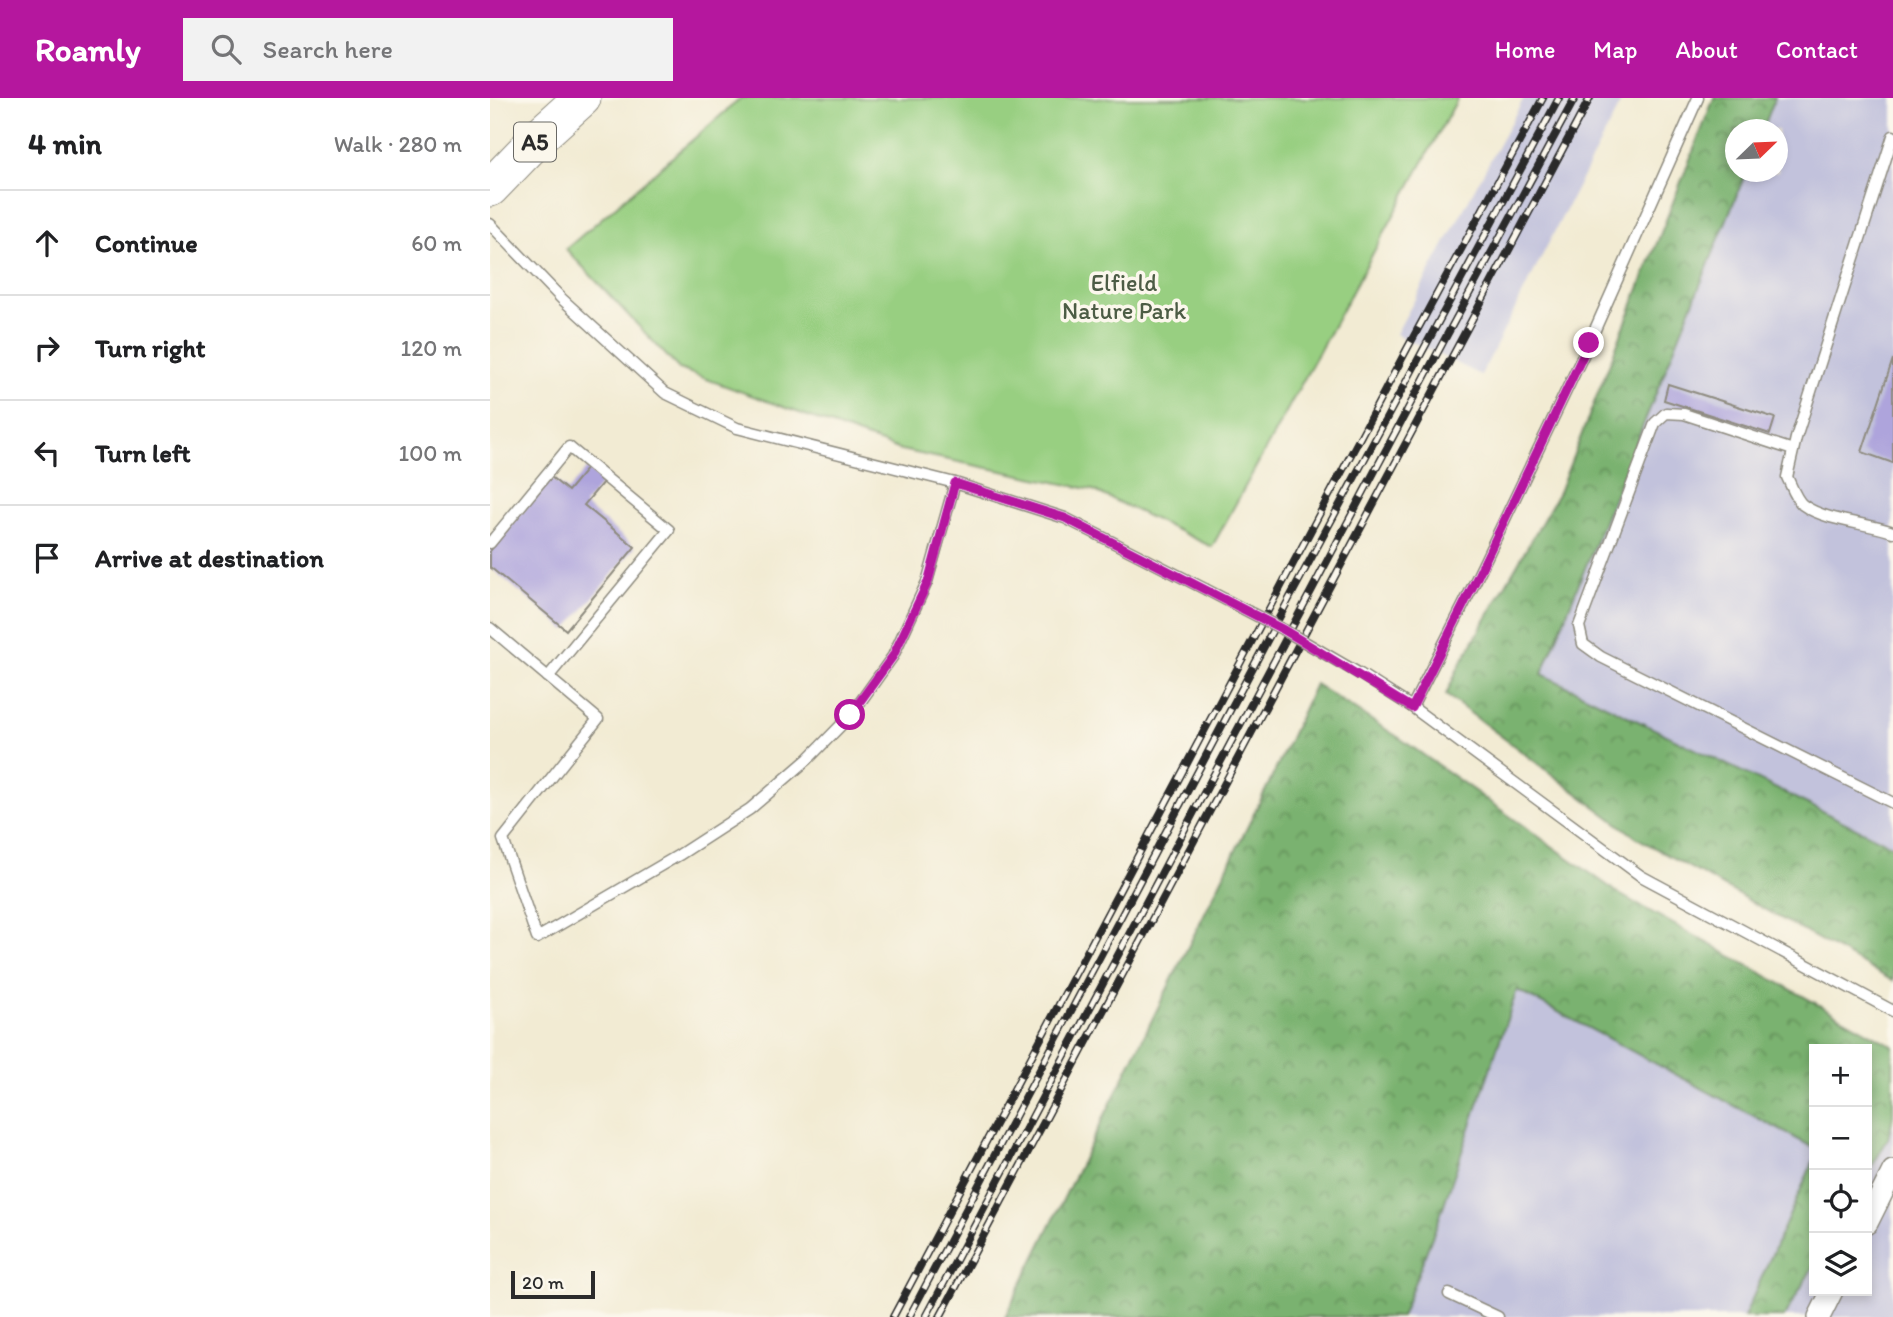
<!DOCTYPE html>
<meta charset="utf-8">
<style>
:root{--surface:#fff;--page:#f2f2f2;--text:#202124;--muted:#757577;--line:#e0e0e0;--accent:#b5179e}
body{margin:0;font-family:Itim,sans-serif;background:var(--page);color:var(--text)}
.controls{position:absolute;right:21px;bottom:21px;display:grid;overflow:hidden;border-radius:0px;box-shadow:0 4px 10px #0003}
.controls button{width:63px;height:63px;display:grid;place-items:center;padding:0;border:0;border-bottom:2px solid var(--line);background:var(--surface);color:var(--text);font:35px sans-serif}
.compass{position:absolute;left:1235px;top:21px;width:63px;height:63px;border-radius:50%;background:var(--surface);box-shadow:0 4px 10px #0003;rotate:67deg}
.scale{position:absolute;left:21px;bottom:18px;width:84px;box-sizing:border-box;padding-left:7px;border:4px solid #2b2b2b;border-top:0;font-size:19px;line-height:24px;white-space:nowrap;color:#2b2b2b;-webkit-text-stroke:5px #fbf7ec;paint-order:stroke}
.stop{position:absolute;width:21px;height:21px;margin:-16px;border:5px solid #b5179e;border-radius:50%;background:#fff}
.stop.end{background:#b5179e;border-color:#fff;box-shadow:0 2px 7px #0008}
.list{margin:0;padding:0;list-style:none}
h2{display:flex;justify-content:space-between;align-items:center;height:91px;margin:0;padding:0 28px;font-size:30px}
h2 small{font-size:23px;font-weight:400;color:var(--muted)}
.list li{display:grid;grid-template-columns:46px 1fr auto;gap:21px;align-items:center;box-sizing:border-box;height:105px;padding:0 28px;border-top:2px solid var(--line)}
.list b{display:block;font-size:26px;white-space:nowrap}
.list em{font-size:23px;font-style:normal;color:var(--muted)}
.icon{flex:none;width:38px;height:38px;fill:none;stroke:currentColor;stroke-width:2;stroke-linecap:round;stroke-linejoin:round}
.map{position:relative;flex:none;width:1403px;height:1219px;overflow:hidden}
header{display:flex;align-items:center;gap:42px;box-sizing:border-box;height:98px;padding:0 35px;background:var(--accent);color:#fff}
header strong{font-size:33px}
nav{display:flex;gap:38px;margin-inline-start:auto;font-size:24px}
.search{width:490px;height:63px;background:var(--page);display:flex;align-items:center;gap:18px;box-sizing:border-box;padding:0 24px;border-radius:0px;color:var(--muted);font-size:26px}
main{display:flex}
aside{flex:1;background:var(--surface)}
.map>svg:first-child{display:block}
</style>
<header>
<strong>Roamly</strong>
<div class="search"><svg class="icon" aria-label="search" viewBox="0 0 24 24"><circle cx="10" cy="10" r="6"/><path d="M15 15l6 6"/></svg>Search here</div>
<nav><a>Home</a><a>Map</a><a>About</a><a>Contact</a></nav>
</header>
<main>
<aside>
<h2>4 min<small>Walk · 280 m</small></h2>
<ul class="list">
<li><svg class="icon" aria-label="ahead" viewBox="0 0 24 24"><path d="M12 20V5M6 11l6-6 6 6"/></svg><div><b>Continue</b></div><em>60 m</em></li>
<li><svg class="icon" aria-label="right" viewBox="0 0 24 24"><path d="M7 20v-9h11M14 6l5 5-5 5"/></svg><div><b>Turn right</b></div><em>120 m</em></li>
<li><svg class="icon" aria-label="left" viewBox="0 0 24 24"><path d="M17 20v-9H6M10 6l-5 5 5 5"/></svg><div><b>Turn left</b></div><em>100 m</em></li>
<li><svg class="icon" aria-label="arrive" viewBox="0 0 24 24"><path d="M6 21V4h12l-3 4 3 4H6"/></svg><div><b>Arrive at destination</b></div></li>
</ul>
</aside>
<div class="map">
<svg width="1403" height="1219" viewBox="0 0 1403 1219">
<defs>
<pattern id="forest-crowns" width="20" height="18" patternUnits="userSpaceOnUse" patternTransform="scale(1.75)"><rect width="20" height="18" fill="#7ab26f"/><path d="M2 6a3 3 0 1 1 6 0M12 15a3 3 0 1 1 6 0" fill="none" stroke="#64915b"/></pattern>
</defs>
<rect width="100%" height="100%" fill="#fbf7ec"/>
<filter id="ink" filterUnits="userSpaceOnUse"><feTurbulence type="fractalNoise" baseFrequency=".0143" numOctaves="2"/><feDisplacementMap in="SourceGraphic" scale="14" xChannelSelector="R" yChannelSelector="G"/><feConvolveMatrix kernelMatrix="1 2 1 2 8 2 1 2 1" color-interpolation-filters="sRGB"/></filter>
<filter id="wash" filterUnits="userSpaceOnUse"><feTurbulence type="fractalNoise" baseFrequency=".00686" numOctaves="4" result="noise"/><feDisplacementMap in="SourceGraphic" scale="28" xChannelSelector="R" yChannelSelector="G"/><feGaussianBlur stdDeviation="1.57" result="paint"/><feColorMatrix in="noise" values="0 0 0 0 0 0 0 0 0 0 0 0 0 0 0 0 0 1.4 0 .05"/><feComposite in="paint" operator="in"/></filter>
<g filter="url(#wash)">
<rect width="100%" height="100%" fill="#f2ebd3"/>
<g fill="#c2c2dc" fill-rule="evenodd">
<polygon points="1034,0 1133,0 991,277 906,236"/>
<polygon points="1285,0 1403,0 1403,748 1052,577 1256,74 1288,74 1288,32 1273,31"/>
<path d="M1027,893L1403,954V1219H896ZM1324,951H1377V1193H1324Z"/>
</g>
<g fill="url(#forest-crowns)" stroke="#526e4d" stroke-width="2">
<polygon points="1224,0 1285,0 1273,31 1246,32 1246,74 1256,74 1052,576 1403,748 1403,883 1147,740 956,597 969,568 1069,394"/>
<polygon points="825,586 911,641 1131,797 1403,948 1403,1018 1398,1041 1377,1077 1377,951 1324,951 1324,1050 1027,892 949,1121 911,1219 515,1219 785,673"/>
<polygon points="1324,1062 1324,1167 1294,1219 1254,1219"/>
</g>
<polygon fill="#98cf81" stroke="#627d56" stroke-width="2" points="251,0 968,0 722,449 603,392 411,352 189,271 76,151"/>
<g id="blocks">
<g fill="#aea4dc">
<polygon points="1403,261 1403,365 1372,354"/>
<polygon points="1178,286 1285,320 1280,336 1174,302"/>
<polygon points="97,370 113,384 94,407 145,449 76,532 0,469 0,453 61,379 78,393"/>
</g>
</g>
</g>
<g filter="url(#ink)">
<use href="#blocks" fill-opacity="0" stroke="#8e8b7f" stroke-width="2"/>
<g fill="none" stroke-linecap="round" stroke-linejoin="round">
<g stroke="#8e8b7f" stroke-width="13">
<g id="service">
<path d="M1403,38L1306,340L1297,379C1301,387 1306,402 1313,407C1335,423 1377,425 1403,434"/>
<polyline points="0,126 72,201 175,295 247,330 465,385 575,420 715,491"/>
<polyline points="1303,352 1194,316 1176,315 1165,325 1089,528 1093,546 1111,559 1403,705"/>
<polyline points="0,445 79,349 179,432 58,579"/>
<polyline points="0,530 108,621 13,741 47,840 189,757 260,711 318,661 361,617 403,558 437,484 465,385"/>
<polyline points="870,576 922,609 1151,778 1403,913"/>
<polyline points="922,609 983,488 1099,245 1208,0"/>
<polyline points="959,1196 1008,1219"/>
</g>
</g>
<g stroke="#8e8b7f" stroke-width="24">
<g id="minor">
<polyline points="1377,1125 1403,1073"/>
<polyline points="1329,1219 1342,1193"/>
</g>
</g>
<g stroke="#8e8b7f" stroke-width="39">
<polyline id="trunk" points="0,90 52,36 92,0"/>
</g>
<use href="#service" stroke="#fff" stroke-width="10"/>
<use href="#minor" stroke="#fff" stroke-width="21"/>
<use href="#trunk" stroke="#fff" stroke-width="37"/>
<g stroke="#2b2b2b" stroke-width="8">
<g id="rail">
<polyline points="403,1219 917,251 1053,0"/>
<polyline points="419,1219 798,503 1069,0"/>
<polyline points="436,1219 957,237 1085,0"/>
<polyline points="450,1219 1100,0"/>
</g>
</g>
<use href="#rail" stroke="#fbf7ec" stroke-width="5" stroke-dasharray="16" stroke-linecap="butt"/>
<g stroke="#8e8b7f" stroke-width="13" stroke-linecap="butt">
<polyline id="service-bridge" points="715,491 794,532 870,576"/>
</g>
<use href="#service-bridge" stroke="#fff" stroke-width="10"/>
</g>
</g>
<g fill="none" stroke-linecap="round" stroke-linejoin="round" filter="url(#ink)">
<polyline stroke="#b5179e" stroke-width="9" points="360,617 403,558 438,484 465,385 575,420 794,532 922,610 983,488 1099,245"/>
</g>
<g text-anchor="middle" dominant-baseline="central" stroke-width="7" stroke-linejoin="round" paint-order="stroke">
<rect fill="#fbf7ec" stroke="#696865" stroke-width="2" x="24" y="24.5" width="42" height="39" rx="5"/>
<g font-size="23" font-weight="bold" fill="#2b2b2b">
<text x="45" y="44">A5</text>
</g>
<g font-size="24" fill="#4c5c45" stroke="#fbf7ec">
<text x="634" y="184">Elfield<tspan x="634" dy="28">Nature Park</tspan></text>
</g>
</g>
</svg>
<div class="controls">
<button>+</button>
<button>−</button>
<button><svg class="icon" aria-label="locate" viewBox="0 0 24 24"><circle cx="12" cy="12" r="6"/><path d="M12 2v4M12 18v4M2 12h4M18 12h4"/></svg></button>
<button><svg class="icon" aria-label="layers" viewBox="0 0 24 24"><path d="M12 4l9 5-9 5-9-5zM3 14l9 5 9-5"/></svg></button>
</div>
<svg class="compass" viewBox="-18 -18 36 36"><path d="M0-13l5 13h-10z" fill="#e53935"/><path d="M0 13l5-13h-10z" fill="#757577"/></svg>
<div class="scale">20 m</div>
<div class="stop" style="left:360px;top:617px"></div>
<div class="stop end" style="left:1099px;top:245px"></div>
</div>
</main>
